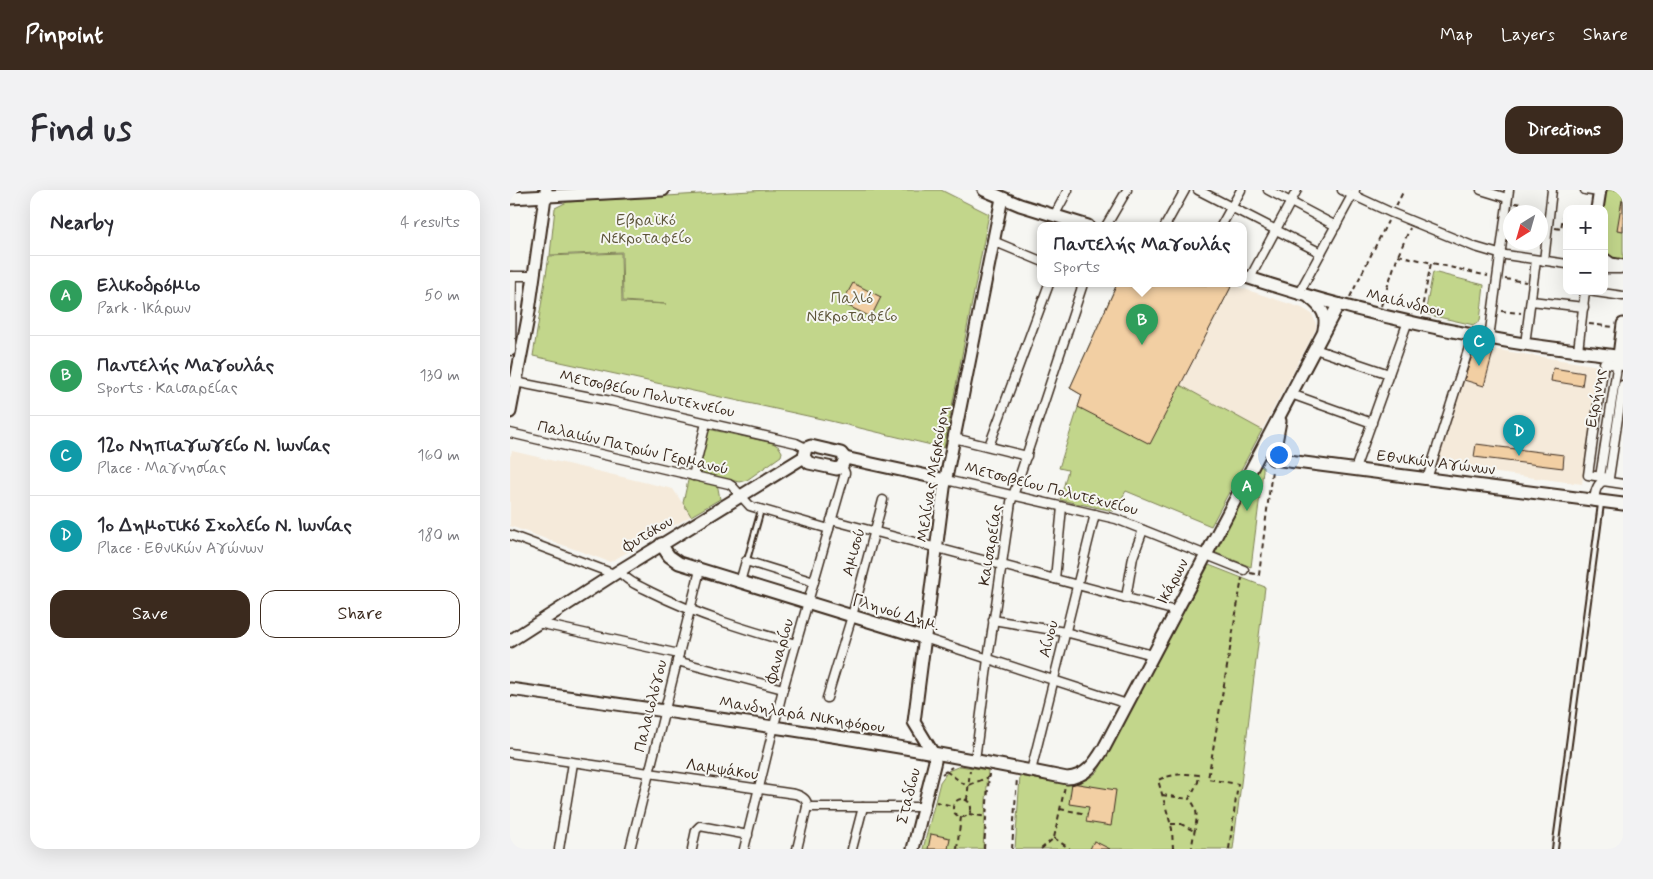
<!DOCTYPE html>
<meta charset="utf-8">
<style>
:root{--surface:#fff;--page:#f2f2f3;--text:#2b2b33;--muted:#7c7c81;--line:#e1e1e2;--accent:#3b2a1e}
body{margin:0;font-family:Mynerve,sans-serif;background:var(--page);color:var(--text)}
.controls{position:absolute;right:15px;top:15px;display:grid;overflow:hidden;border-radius:10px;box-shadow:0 5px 20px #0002}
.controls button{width:45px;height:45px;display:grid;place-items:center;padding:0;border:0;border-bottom:1px solid var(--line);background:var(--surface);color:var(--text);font:25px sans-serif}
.compass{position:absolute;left:993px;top:15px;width:45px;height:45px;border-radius:50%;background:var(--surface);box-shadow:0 5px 20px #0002;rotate:217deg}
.you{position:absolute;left:768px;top:264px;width:18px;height:18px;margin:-12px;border:4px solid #fff;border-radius:50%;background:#1a73e8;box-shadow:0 0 0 8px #1a73e833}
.badge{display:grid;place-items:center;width:32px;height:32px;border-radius:50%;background:var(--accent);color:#fff;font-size:16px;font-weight:700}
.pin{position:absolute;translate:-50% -41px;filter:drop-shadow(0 1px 2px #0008)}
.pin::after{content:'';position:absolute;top:26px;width:18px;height:15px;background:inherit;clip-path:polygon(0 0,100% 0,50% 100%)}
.popup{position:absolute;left:527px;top:32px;width:210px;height:65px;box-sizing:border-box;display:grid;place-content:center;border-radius:10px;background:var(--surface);filter:drop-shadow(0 1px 4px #0005);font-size:16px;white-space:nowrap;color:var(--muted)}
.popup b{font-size:19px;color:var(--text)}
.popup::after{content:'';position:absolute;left:50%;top:100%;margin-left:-10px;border:10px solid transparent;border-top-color:var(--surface)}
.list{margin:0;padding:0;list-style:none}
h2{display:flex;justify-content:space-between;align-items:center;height:65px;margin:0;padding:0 20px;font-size:21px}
h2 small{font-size:16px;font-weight:400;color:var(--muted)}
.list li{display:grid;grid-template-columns:32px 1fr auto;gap:15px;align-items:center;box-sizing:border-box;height:80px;padding:0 20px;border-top:1px solid var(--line)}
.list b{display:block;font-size:19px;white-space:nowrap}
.list p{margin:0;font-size:16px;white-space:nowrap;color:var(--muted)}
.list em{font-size:16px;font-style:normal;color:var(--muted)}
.actions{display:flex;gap:10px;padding:15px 20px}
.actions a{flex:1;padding:11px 0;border:1px solid var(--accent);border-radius:15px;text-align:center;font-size:18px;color:var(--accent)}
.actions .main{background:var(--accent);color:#fff}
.map{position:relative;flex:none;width:1113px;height:659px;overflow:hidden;border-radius:15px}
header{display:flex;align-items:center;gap:30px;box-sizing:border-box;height:70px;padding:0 25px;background:var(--accent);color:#fff}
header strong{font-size:24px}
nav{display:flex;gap:28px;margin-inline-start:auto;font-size:18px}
.intro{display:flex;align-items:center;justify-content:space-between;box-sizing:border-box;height:120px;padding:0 30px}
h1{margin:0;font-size:35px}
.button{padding:12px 22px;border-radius:15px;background:var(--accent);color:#fff;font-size:18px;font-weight:700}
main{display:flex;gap:30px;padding:0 30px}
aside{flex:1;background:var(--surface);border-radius:15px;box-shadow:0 5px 20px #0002}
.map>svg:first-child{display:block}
</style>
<header>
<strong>Pinpoint</strong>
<nav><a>Map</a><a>Layers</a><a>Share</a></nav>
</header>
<div class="intro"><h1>Find us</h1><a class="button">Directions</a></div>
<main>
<aside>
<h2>Nearby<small>4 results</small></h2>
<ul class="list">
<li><span class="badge" style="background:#2e9e5b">A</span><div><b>Ελικοδρόμιο</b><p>Park · Ικάρων</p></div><em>50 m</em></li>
<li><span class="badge" style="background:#2e9e5b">B</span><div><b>Παντελής Μαγουλάς</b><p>Sports · Καισαρείας</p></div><em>130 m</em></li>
<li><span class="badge" style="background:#0f9aa8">C</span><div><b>12ο Νηπιαγωγείο Ν. Ιωνίας</b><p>Place · Μαγνησίας</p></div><em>160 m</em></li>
<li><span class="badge" style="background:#0f9aa8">D</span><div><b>1ο Δημοτικό Σχολείο Ν. Ιωνίας</b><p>Place · Εθνικών Αγώνων</p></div><em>180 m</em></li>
</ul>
<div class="actions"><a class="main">Save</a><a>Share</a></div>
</aside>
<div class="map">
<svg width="1113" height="659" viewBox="0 0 1113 659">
<rect width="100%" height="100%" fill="#f6f6f2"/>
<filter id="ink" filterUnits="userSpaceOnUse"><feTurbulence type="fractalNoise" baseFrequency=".02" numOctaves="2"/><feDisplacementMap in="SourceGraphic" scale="10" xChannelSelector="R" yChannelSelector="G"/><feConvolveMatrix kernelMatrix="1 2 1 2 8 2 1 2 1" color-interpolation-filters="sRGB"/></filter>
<g filter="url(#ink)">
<g fill="#f5eada">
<polygon points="722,95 792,118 802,124 806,134 806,139 752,240 670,196"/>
<polygon points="963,156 1089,176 1072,294 926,275"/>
<polygon points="2,261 163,299 181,326 100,372 0,336 0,267"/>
</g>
<g fill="#c2d68b" stroke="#7e8054">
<polygon points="257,0 431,0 479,24 434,258 316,230 23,166 39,66 111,63 112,112 156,114 113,111 112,62 40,65 45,18 57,12"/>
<polygon points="1096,0 1113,0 1113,71 1105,69 1094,61 1094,19"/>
<polygon points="923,82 974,95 970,131 964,135 915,124"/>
<polygon points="607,94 722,95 670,195 752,240 701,336 616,301 604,321 550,310 558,280 549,278 572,205 560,198"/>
<polygon points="198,239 263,253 269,257 272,262 271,266 237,290 229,292 187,282"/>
<polygon points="749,276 753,277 753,281 741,377 704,362"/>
<polygon points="179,286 207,293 210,309 181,326 173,313"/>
<path d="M699,375L755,397L723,659H505L510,586C535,590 569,602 588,581Z"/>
<polygon points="450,576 478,580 473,659 413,659 430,592 438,581"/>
</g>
<g fill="#f2cfa3" stroke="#3b2a1e">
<polygon points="1112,10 1113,10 1113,41 1107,40"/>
<polygon points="343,93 371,107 361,127 332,113"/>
<polygon points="607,94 722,95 640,254 568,217 572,205 560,198"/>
<polygon points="964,159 983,162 974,196 954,190"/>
<polygon points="1043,178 1074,183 1072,196 1041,191"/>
<polygon points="966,254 1054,265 1053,278 964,267"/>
<polygon points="562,593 606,600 601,636 576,632 579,617 559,614"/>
<polygon points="421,644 440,648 438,659 418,659"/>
<polygon points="584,651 600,659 580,659"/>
</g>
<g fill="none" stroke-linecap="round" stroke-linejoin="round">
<g stroke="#3b2a1e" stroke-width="8">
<g id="lane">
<polyline points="237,370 251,320"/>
<polyline points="1045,659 1091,314"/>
</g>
</g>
<g stroke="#3b2a1e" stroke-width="11">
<g id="street">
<polyline points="688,0 811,63"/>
<polyline points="758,0 826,36"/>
<polyline points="832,0 882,23 965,57 989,64 1057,74"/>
<polyline points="971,0 997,8"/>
<polyline points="1075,0 1089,2"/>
<polyline points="544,26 558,0"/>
<polyline points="596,36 617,0"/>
<polyline points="655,36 675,0"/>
<polyline points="711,36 731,0"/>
<polyline points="483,51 531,71"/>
<polyline points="1034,71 1042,0"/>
<polyline points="1094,79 1110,79"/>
<polyline points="0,86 24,86"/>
<polyline points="740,88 787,0"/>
<polyline points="1078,101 1113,106"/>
<polyline points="789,103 845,0"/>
<polyline points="1021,111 1074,117"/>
<polyline points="979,148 999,0"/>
<polyline points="1015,154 1026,70"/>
<polyline points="805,159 879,184"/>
<polyline points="1,161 2,86"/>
<polyline points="1068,161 1075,101"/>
<polyline points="1113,176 1094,173 1078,285 1099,288 1113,195"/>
<polyline points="0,191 101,211 286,253 296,258"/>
<polyline points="781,204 862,233"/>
<polyline points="0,243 219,294 222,296 240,316 243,317 319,339"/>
<polyline points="444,248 517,266"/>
<polyline points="479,256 539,94"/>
<polyline points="845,279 898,131"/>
<polyline points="183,286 196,233"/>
<polyline points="1090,287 1108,171"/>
<polyline points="917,289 963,145"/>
<polyline points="436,290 606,329 734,380"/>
<path d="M1084,310C1085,303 1086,295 1093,291L1113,294"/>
<polyline points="321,330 666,421"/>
<polyline points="0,345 104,384"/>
<path d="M109,381C117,391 129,396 141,402C187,425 236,440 286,454"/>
<polyline points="545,389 552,317"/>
<polyline points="230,392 236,371 304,392"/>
<polyline points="616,408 623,367 633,340"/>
<polyline points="483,430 555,442 643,465"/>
<polyline points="28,433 169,464"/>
<polyline points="414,448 617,514"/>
<polyline points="167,471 273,499"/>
<polyline points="317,508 342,426 373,310"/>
<path d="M0,563L285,604C292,606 298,609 297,617H413"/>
<polyline points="465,570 478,469 501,312 573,94"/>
<polyline points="521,581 585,324"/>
<polyline points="49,659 63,573"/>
<polyline points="120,659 190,380"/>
<polyline points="182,659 186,640 190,636 238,645"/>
<polyline points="234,659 273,499 335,283 332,276"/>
<polyline points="287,659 297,617"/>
<polyline points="342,659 353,617"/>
</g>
</g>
<g stroke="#3b2a1e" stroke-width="15">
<g id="secondary">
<polyline points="474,0 510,15 578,36"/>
<polyline points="0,8 153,0"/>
<polyline points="1087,19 1090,0"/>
<polyline points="1094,69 1101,74 1113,76"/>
<path d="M733,86C819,114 907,136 996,151C1035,158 1074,161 1113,167"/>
<path d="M800,108C811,117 818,125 814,139"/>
<polyline points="1109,166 1113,134"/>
<polyline points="0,222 18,128 36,0"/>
<polyline points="770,231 763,269 1113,314"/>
<polygon points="301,256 331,263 335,268 332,276 327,279 299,273 294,267 296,258"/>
<polyline points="335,268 436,290"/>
<polyline points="151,354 159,366 169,373 414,448"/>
<polyline points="0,451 109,381 294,267"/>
<path d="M0,499C186,525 373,551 557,588C576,587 585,573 594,558L828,115"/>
<polyline points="403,659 425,571 424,565 404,532 434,298 492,8"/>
</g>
</g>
<g stroke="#3b2a1e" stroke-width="2" stroke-dasharray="5 4" stroke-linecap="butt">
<polyline points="1005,13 1023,16 1024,22"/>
<polyline points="886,16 894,0"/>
<polyline points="1045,38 1051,39 1054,20 1057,21"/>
<polyline points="888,65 978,86"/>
<polyline points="995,89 1016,92"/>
<polyline points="840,107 878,31"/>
<polyline points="871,116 887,68 900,38"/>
<polyline points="991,121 1011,123"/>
<polyline points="911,123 921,73"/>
<polyline points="1079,134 1104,137"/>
<polyline points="740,383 749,385 762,280"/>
<polyline points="436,581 458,597"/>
<polyline points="432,584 442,577"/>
<polyline points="459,595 479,587"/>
<polyline points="652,605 679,609"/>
<circle cx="452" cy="618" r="9"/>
<polyline points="457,610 460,580"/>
<polyline points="426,612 443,616"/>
<polyline points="550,619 577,624"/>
<polyline points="459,624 477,627"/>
<polyline points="661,634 671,634 684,641"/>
<polyline points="544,648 560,659"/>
<polyline points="447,659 451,627"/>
<polyline points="474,659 479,584"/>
<polyline points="502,659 507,588"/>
<polyline points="531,659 544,648 555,596"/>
<path d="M663,659L662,639L648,590C662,584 674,583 689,585L688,592L679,609C694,622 682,642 682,659"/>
<polyline points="719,659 728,594 698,589 732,388"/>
</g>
<use href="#lane" stroke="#f6f6f2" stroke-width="4"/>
<use href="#street" stroke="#f6f6f2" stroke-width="8"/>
<use href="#secondary" stroke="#f6f6f2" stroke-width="11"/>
</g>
</g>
<g text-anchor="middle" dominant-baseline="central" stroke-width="4" stroke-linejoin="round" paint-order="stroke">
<g font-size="16" fill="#5d5539" stroke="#f6f6f2">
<text x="136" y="30">Εβραϊκό<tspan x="136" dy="18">Νεκροταφείο</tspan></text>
<text x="342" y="108">Παλιό<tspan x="342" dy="18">Νεκροταφείο</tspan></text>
</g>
<g font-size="16" fill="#3b2a1e" stroke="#f6f6f2">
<text transform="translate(895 113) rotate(13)">Μαιάνδρου</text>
<text transform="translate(137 204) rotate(12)">Μετσοβείου Πολυτεχνείου</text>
<text transform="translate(1086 208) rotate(-81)">Ειρήνης</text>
<text transform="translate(123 258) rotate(13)">Παλαιών Πατρών Γερμανού</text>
<text transform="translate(926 273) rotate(7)">Εθνικών Αγώνων</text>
<text transform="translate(423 284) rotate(-81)">Μελίνας Μερκούρη</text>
<text transform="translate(541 299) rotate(14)">Μετσοβείου Πολυτεχνείου</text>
<text transform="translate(138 344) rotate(-31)">Φυτόκου</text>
<text transform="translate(481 355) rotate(-81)">Καισαρείας</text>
<text transform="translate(344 362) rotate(-75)">Αμισού</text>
<text transform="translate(663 392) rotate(-62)">Ικάρων</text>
<text transform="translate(386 423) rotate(17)">Γληνού Δημ.</text>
<text transform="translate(539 449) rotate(-76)">Αίνου</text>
<text transform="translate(270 461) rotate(-74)">Φαναρίου</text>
<text transform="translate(141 516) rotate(-76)">Παλαιολόγου</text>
<text transform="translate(292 525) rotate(9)">Μανδηλαρά Νικηφόρου</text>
<text transform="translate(212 580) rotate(8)">Λαμψάκου</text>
<text transform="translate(399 606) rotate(-76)">Σταδίου</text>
</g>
</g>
</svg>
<div class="controls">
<button>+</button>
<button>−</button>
</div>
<svg class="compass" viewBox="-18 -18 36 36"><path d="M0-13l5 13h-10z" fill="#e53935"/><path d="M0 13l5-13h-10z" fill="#7c7c81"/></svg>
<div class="you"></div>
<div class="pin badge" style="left:737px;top:321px;background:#2e9e5b">A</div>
<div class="pin badge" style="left:632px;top:155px;background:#2e9e5b">B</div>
<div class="popup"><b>Παντελής Μαγουλάς</b>Sports</div>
<div class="pin badge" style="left:969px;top:176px;background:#0f9aa8">C</div>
<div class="pin badge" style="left:1009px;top:266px;background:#0f9aa8">D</div>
</div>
</main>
